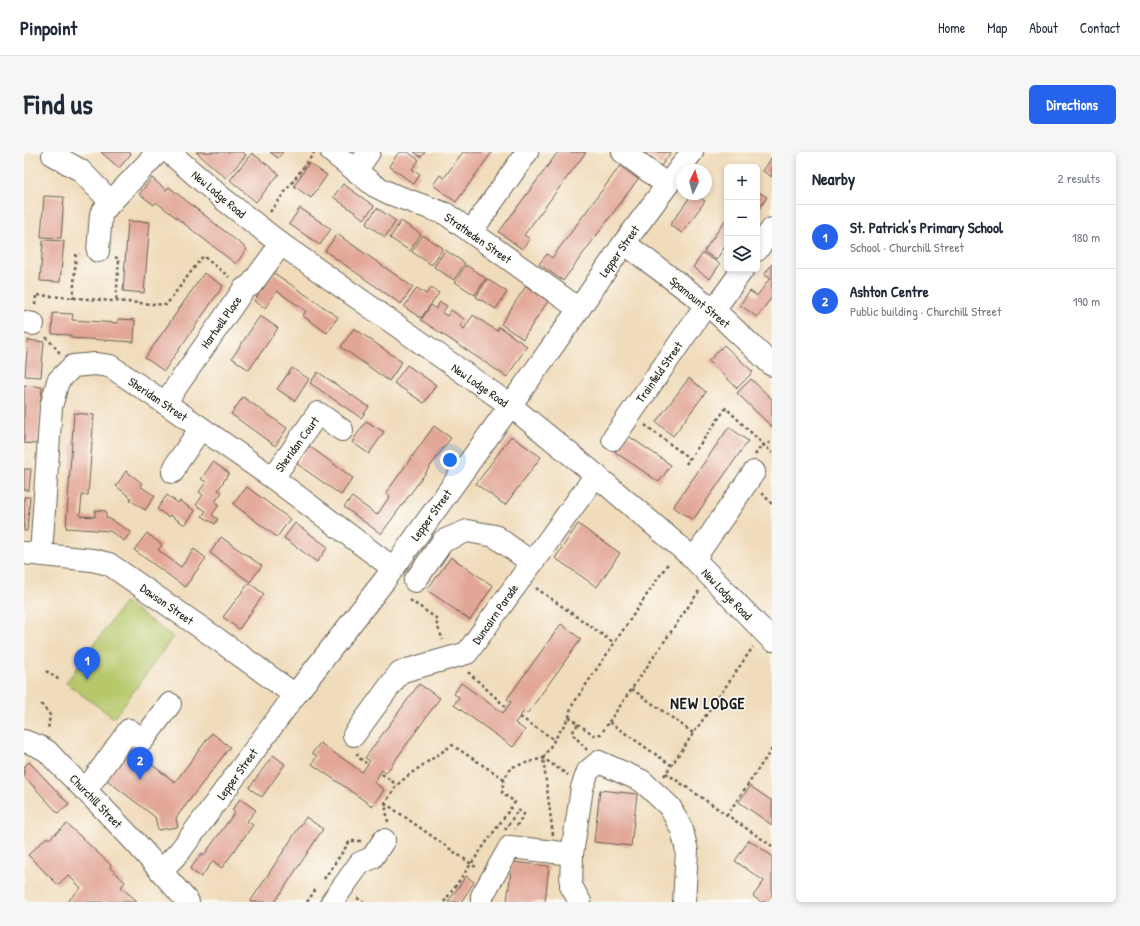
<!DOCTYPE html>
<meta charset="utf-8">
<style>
:root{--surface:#fff;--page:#f6f6f7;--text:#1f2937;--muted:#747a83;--line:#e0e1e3;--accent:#2563eb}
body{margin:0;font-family:"Patrick Hand",sans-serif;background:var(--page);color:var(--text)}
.controls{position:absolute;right:12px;top:12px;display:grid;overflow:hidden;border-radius:6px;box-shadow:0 2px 6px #0003}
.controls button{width:36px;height:36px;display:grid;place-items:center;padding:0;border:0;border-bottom:1px solid var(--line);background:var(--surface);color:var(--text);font:20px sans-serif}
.compass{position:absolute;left:652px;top:12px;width:36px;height:36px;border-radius:50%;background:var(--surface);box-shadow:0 2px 6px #0003;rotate:5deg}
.you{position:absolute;left:426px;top:308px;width:14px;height:14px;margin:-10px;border:3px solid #fff;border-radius:50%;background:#1a73e8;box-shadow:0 0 0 6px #1a73e833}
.badge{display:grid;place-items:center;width:26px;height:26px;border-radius:50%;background:var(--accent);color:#fff;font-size:13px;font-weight:700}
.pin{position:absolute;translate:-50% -33px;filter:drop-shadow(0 1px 2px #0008)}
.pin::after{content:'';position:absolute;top:21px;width:14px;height:12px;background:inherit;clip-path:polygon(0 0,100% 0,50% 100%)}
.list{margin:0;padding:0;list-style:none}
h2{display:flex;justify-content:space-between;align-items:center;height:52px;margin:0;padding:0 16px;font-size:17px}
h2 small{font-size:13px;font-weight:400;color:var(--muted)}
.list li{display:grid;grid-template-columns:26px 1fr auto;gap:12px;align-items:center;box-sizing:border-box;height:64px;padding:0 16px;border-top:1px solid var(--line)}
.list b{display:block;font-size:15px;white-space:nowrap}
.list p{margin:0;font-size:13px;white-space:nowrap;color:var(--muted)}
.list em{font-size:13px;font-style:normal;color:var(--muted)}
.icon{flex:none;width:22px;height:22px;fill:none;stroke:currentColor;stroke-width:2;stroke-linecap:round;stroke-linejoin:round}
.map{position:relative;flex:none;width:748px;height:750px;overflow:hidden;border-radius:6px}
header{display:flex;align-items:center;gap:24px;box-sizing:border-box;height:56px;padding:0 20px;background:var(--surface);border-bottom:1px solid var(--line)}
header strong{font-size:19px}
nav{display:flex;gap:22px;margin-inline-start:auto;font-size:14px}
.intro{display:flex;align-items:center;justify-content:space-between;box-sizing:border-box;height:96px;padding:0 24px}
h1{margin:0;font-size:28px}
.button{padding:10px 18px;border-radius:6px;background:var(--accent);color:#fff;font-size:14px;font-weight:700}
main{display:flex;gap:24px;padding:0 24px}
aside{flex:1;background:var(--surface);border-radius:6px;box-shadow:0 2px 6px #0003}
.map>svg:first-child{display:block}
</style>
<header>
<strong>Pinpoint</strong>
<nav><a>Home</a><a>Map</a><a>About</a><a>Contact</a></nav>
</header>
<div class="intro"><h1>Find us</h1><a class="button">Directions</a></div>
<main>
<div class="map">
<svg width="748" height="750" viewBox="0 0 748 750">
<rect width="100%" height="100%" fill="#fdfcf7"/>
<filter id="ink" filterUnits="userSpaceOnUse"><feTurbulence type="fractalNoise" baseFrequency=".025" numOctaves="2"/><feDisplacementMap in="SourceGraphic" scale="8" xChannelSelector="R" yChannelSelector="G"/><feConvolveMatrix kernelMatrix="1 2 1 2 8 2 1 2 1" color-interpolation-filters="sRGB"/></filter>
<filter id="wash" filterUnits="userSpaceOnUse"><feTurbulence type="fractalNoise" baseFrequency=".012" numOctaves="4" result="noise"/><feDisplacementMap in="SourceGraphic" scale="16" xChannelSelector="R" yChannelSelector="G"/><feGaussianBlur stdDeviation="0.9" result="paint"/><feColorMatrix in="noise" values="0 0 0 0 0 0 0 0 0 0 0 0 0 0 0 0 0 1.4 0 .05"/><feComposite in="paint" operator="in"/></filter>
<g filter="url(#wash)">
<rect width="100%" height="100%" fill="#f0dbba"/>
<polygon fill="#b6c86b" stroke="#697244" points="101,450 149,485 90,566 42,531"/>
<g id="blocks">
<g fill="#e2a696">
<polygon points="77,0 105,0 107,2 95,16"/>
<polygon points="172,0 218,0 222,3 202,26"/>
<polygon points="246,0 259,0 254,6"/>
<polygon points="375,0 384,0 395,8 388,17 396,22 390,32 365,14"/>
<polygon points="390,0 401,0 397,5"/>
<polygon points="439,0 468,0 432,50 409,33 416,23 420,26"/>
<polygon points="534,0 562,0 500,83 506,87 498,97 475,80"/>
<polygon points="624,0 647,0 637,14 622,2"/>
<polygon points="228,1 255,22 232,50 206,28"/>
<polygon points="748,5 748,25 739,19"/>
<polygon points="285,11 303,23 287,46 270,34"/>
<polygon points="596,14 614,27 539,129 515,112 523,102 528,106"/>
<polygon points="128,26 142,38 145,35 223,97 212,112 132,50 130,53 115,42"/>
<polygon points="319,32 350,54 340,67 309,45"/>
<polygon points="733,39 743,45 733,60"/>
<polygon points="668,42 670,42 681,49 658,81 646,73"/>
<polygon points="20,44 40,45 37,86 17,85"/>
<polygon points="276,56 307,77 296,93 265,72"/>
<polygon points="353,56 372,69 361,85 342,72"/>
<polygon points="702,67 703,68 703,91 692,108 680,99"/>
<polygon points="104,69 126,70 120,141 99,139"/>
<polygon points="377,69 397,82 386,99 366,86"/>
<polygon points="313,82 389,135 377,152 301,99"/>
<polygon points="399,83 419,96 408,113 388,100"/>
<polygon points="19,88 40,89 36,130 16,129"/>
<polygon points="421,98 441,111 430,128 410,115"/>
<polygon points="679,101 696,112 686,127 669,115"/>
<polygon points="748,112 748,145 733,165 716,153 726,139 733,144 746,126 740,123"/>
<polygon points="442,113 462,126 451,143 431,130"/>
<polygon points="180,121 199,134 140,219 121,206"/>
<polygon points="250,121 314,165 303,181 279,164 282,159 253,139 241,156 230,149"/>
<polygon points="463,127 483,140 472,157 452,145"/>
<polygon points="502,134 524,149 499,187 477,172"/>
<polygon points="393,136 402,142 407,136 415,141 397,166 380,155"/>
<polygon points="416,150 423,154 418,161 423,164 427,158 440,167 436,174 440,177 449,163 473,179 475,175 503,194 483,225 397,168 407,153 412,157"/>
<polygon points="29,161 49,162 48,168 94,171 94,167 111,168 110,190 47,186 47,183 28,182"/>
<polygon points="236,164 254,176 225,218 208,206"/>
<polygon points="330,176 378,210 365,229 317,195"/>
<polygon points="4,188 20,190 17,225 1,224"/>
<polygon points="700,193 729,220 713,236 685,209"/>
<polygon points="383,213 412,233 400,251 370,231"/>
<polygon points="268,216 285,227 271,249 253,237"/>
<polygon points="294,220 345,255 337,266 286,231"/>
<polygon points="665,226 682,240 649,284 632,270"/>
<polygon points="727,227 748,247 748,275 713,241"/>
<polygon points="0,233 18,235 13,292 0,291"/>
<polygon points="219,245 263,276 251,294 207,262"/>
<polygon points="50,261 70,263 64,343 58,343 56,364 71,365 71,358 82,359 82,366 86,367 107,380 100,389 86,379 42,376"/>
<polygon points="342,269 360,280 345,302 328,290"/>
<polygon points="410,274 427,286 357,382 320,355 328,345 353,363 366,344 362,341"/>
<polygon points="705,275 724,289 669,368 649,355"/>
<polygon points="603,283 647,313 635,330 591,300"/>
<polygon points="487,284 517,305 481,353 452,332"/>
<polygon points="285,294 329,326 317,343 273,312"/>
<polygon points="189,310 205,321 194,338 198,340 191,350 195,353 188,363 194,367 191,372 178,364 182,359 172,353 179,343 175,340 182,330 177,327"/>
<polygon points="0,317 7,317 5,338 0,338"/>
<polygon points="102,319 118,331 116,334 131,344 121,358 106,348 107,346 92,334"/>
<polygon points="223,335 266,367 253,385 209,352"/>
<polygon points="143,343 154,351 156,349 171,359 161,373 146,363 144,365 133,357"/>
<polygon points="0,345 6,345 3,379 0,379"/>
<polygon points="271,371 304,395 293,410 260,386"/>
<polygon points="554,372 596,401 573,435 531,406"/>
<polygon points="123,381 138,393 134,398 157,415 170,397 182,406 161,435 110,398"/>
<polygon points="197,385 238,414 226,430 186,401"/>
<polygon points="427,405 469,434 446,468 403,438"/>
<polygon points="225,431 240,442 215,477 199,465"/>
<polygon points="537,472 557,487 503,562 500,559 491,571 501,578 489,595 430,553 435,545 430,542 437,531 479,561 487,550 483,547"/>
<polygon points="395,532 416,546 362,621 358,618 350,630 360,638 348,654 288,612 293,604 288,601 296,591 338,620 346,609 341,606"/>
<polygon points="188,581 206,595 152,666 154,675 134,678 131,665 79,625 102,594 151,630"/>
<polygon points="249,603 261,612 238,645 225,636"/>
<polygon points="5,610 45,652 34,661 0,624 0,615"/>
<polygon points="726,634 748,649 748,673 715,650"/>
<polygon points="576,638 613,642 607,694 570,690"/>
<polygon points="216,647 232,658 223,669 229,673 198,716 189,709 177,725 166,717 178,701 180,703 211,660 208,658"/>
<polygon points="282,665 299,677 251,750 226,750"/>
<polygon points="43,672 87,713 86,716 101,730 97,735 113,749 112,750 43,750 57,736 44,723 34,733 4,703 23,685 25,687"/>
<polygon points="725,688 748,704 748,748 746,750 737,750 729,744 740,729 711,709"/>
<polygon points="488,710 525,714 521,750 483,750"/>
<polygon points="442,724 450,730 437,750 424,750"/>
</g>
</g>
</g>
<g filter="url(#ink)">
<use href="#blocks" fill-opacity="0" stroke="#665f53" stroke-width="1"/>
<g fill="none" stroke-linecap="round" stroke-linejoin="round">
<g stroke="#665f53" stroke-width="24">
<g id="minor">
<polyline points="145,0 198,46 257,92 487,254 567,319 670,407 748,488"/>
<polyline points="308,0 351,34 367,42 422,62 555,157"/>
<polyline points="599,0 643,33"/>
<polyline points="29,3 56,18 87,50 134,0"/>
<polyline points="332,19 345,0"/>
<polyline points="447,80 503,0"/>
<polyline points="600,91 690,158 748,213"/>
<polyline points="733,98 748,77"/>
<polyline points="74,99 77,62 87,50"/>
<polyline points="690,158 719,117"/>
<polyline points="0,170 9,172"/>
<polyline points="141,251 220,137 227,133 257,92"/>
<polyline points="589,287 682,153"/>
<polyline points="149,320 153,311 177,276"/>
<polyline points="249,326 294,261 318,278"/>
<polyline points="0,401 68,408 85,412 189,484 271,543"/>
<polyline points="17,402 27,255 34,229 49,214 71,212 86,214 141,251 249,326 369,416"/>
<polyline points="670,407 730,320"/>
<polyline points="391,429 419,389 443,379 471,384 508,411"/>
<polyline points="330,583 376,520 443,501 497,426 572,323"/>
<polyline points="0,589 14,594 23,599 35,612 75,652 112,691 164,750"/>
<polyline points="62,638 105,578 119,588 146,552"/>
<polyline points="137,719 156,699 271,543 360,429 501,233 555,157 600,91 668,0"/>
<polyline points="308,750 336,711 348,706 360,688"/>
<polyline points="458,750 458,744 486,695 548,702"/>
<polyline points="556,750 547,734 548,702 558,636 564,619 575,610 618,629 646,655 658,678 663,699 660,750"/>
</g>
</g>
<g stroke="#665f53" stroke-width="2.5" stroke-dasharray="3 3" stroke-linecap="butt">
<polyline points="246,60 290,1"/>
<polyline points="91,105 95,107 92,150"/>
<polyline points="49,147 52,103 56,102"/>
<polyline points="11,153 12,143 142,153 179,104 205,125"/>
<polyline points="22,185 36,201"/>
<polyline points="621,273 666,307"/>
<polyline points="731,303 737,294 744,292 748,288"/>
<polyline points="662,312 702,256 748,301"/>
<polyline points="738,341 748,352"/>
<polyline points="512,436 590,491"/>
<polyline points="386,448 412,466 413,473 419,488"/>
<polyline points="22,519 37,529"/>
<polyline points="444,520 483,556"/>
<polyline points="608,537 669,581"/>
<polyline points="17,552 26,563 24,578"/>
<polyline points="496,565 531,588"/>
<polyline points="545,565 554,572 548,581 563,598"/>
<polyline points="585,570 675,439"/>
<polyline points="554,572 570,583 577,582 585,570 647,613"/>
<polyline points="748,597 703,663 748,694"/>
<polyline points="333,601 334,605 342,611"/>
<polyline points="642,621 703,663"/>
<polyline points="358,622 373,633"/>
<polyline points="640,624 729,495"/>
<polyline points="361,651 453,716"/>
<polyline points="364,670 361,651 373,633 386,622 428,593 480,627"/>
<polyline points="481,678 494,658 500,662 491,677"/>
<polyline points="529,683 519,606 545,565 547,555 645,410"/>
<polyline points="300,727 326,689 337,689"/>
<polyline points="333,746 340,750"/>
<polyline points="283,750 292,737"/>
<polyline points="420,750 491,650 478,641 480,627 488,615 519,606 544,623"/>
</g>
<use href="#minor" stroke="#fff" stroke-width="22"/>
</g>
</g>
<g text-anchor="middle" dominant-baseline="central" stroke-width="3" stroke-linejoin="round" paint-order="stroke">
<g font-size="12" fill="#1c1c1c" stroke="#fdfcf7">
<text transform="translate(195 42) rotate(40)">New Lodge Road</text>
<text transform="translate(454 86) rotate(35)">Stratheden Street</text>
<text transform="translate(595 99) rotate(-55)">Lepper Street</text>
<text transform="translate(676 150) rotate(39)">Spamount Street</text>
<text transform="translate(197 170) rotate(-55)">Hartwell Place</text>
<text transform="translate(635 220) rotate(-55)">Trainfield Street</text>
<text transform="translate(456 233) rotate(35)">New Lodge Road</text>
<text transform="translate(134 247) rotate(34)">Sheridan Street</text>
<text transform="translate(273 292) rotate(-54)">Sheridan Court</text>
<text transform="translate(407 363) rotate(-54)">Lepper Street</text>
<text transform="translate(703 442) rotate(46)">New Lodge Road</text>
<text transform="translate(143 452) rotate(35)">Dawson Street</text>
<text transform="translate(471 462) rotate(-55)">Duncairn Parade</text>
<text transform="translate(213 622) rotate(-54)">Lepper Street</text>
<text transform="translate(72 649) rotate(46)">Churchill Street</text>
</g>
<g font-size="16" font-weight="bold" letter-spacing="1" fill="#1c1c1c" stroke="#fdfcf7">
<text x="684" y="551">NEW LODGE</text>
</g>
</g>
</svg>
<div class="controls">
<button>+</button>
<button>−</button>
<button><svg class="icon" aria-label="layers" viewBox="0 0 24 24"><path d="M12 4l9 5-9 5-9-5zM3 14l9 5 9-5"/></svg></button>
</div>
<svg class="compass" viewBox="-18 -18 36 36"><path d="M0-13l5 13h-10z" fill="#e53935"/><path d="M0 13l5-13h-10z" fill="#747a83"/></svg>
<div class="you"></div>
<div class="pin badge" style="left:63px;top:528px">1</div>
<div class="pin badge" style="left:116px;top:628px">2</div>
</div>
<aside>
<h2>Nearby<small>2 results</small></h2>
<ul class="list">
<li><span class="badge">1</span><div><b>St. Patrick's Primary School</b><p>School · Churchill Street</p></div><em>180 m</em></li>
<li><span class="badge">2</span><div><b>Ashton Centre</b><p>Public building · Churchill Street</p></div><em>190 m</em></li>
</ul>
</aside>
</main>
